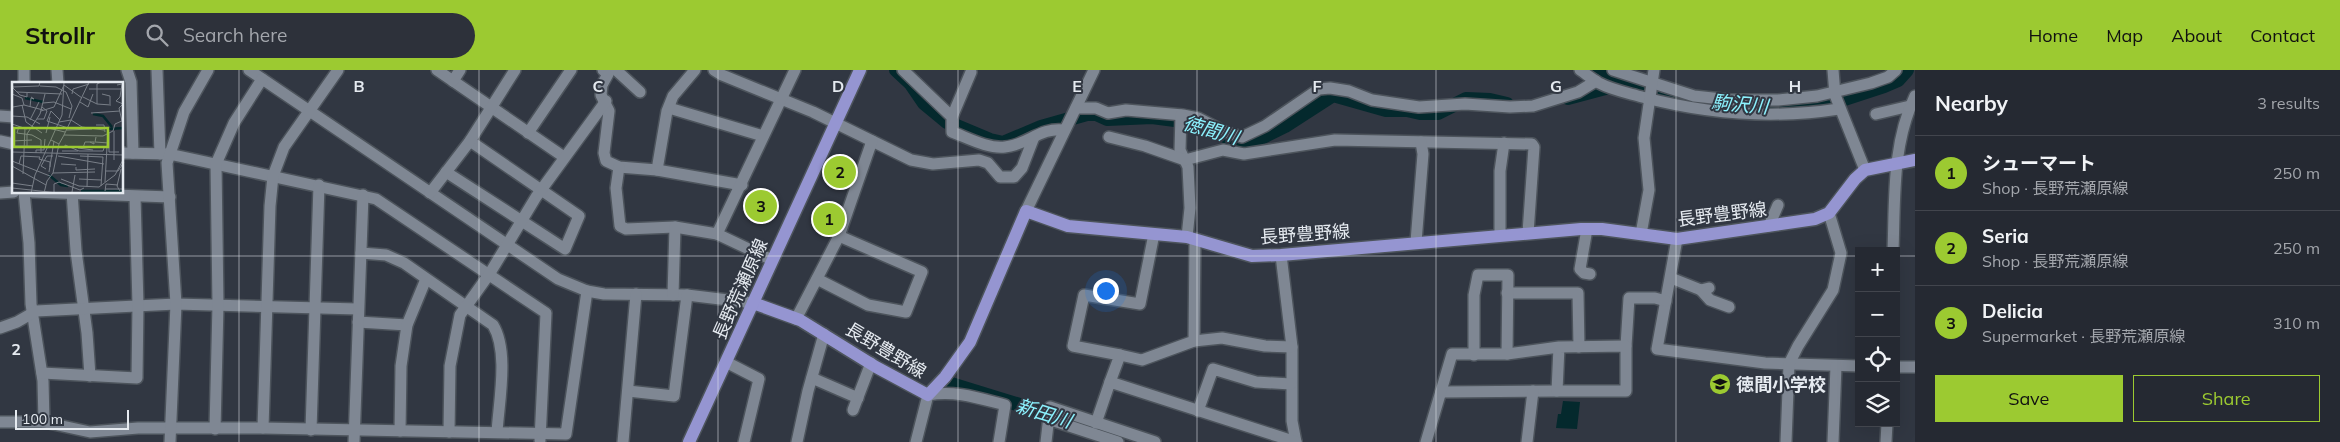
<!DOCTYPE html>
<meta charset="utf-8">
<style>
:root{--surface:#252932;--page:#2d313a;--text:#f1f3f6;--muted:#a3a6ac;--line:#42454d;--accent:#9cca31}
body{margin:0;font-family:Mulish,"Noto Sans JP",sans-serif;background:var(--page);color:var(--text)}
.controls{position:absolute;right:15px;bottom:15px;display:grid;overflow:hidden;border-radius:0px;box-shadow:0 5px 20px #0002}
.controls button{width:45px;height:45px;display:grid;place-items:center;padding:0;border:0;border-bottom:1px solid var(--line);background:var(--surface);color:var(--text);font:25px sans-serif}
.scale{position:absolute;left:15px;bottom:12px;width:114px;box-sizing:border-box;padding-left:5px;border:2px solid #e5eaf0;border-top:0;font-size:14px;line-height:18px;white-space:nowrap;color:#e5eaf0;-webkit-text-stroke:4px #313742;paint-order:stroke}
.you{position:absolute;left:1105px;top:220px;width:18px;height:18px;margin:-12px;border:4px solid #fff;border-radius:50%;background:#1a73e8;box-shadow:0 0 0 8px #1a73e833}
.badge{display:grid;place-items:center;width:32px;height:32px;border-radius:50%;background:var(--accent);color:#111;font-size:16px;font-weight:700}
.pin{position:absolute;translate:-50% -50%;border:2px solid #fff;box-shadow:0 1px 5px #0006}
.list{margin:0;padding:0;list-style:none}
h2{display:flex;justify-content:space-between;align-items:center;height:65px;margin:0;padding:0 20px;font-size:21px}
h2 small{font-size:16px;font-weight:400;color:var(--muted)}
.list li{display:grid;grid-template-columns:32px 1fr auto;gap:15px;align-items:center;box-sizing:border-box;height:75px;padding:0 20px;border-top:1px solid var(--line)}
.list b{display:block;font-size:19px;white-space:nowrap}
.list p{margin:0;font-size:16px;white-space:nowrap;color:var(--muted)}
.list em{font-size:16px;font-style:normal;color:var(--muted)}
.actions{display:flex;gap:10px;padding:15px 20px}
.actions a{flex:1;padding:11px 0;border:1px solid var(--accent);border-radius:0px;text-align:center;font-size:18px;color:var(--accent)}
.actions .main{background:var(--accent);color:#111}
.icon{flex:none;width:28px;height:28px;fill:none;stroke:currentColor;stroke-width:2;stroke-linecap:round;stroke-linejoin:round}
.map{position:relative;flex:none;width:1915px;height:372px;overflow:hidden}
header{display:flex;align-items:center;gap:30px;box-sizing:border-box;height:70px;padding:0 25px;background:var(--accent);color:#111}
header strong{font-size:24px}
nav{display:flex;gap:28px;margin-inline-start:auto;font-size:18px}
.search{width:350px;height:45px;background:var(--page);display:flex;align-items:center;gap:12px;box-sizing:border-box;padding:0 18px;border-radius:28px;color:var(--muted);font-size:19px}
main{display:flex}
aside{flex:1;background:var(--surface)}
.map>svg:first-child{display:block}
</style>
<header>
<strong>Strollr</strong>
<div class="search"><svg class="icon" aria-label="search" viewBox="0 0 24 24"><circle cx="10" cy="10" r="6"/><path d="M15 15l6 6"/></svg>Search here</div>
<nav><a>Home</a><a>Map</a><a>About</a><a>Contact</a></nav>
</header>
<main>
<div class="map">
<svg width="1915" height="372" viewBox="0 0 1915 372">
<rect width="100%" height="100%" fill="#313742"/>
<polygon fill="#04292d" points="1563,331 1580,332 1577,359 1556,358 1558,344 1561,344"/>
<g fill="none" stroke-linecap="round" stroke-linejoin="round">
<g stroke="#04292d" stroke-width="14">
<polyline points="896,0 911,14 924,33 947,52 990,70 1003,73 1041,57 1087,44 1096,44 1107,49 1152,47 1190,52 1213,58 1230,69 1255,71 1285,56 1333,25 1386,40 1407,40 1420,43 1438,43 1466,29 1490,30 1507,34"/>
<polyline points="1598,0 1610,6 1691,30"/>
<polyline points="1568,28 1628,12"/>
<polyline points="1732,34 1778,38 1829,34 1884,16 1898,10 1907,0"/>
<polyline points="951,314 1118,365"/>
</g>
<g stroke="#4d545c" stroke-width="14">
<g id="minor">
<polyline points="24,0 24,14"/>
<polyline points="57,0 58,14"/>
<polyline points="127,0 131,12 133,83"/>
<polyline points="157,0 160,84"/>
<polyline points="249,0 558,209 587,221 604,224 687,225 753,233"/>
<polyline points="437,0 564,87"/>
<polyline points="603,0 608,4 602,15 601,25 609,41 604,83 606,91 619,97 657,100 742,115"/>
<polyline points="616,0 640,22"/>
<polyline points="714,0 722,5 813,42 911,90 933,94 979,90 988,93 1000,107 1014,107 1022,98 1034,67"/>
<path d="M903,0L952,47V62C968,68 988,79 1005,77C1028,75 1040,57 1064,60"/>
<path d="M1580,0C1586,4 1592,9 1599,13C1612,20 1628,23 1642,27C1707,44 1774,49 1839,39"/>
<polyline points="1613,0 1694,26 1731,30 1778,30 1817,26 1871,13 1888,7 1896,0"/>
<polyline points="1833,0 1835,25 1865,100"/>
<polyline points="453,11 460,0"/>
<polyline points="669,38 763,66"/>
<polyline points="1076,38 1096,38 1108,43 1126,40 1183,45 1198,48 1225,62 1242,67 1265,56 1319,19 1330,18 1349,21 1372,30 1419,37 1465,34 1510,37 1533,36 1578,22 1596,11"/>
<polyline points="1876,44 1910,36"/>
<polyline points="1181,45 1180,80 1188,97 1190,138 1187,167"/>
<polyline points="0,46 14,47"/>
<polyline points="952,47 971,2"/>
<polyline points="528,63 571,0"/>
<polyline points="1109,67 1145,76 1185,90 1223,80 1244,84 1335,70 1532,74 1534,77 1528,163"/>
<polyline points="0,71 14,74"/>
<polyline points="122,83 169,84 376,129 546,243 540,370"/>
<polyline points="619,97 616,118 620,156 626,159 675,157 717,164 772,190"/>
<polyline points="657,100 667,41 673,26 695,0"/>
<polyline points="446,102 565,179 579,146 470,71"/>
<polyline points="24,122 29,173 31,234 43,311 44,352"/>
<polyline points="32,122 170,127"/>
<polyline points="72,122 76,181 87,263 90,306"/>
<polyline points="0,123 14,122"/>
<polyline points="430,123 470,71 515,0"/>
<polyline points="1026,141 1094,0"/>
<polyline points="1769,156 1778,135"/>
<polyline points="1587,159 1580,199 1584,203 1590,204"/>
<polyline points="717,164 795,0"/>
<polyline points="1641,164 1649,120 1644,68 1654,0"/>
<polyline points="1500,165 1500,101 1504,73"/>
<polyline points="1677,169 1657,279 1765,293 1859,296"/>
<polyline points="1416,172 1423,84 1421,72"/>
<path d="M1893,181C1895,128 1892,74 1915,26"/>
<path d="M361,183L386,185L404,193L493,255C509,281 499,331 497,362"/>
<polyline points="1281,185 1292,277 1292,351 1296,372"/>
<polyline points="1671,208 1701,220 1709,218"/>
<polyline points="817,209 868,235 906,242 922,202 839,166"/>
<polyline points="1701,220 1710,230 1729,237"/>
<polyline points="1507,223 1578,223 1579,277"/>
<polyline points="673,225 675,157"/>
<polyline points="796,249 839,166 872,71"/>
<polyline points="358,252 407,255"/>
<polyline points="0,258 17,252 36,241 176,234 358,239"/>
<polyline points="1194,271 1222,268 1265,276 1292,277"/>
<polyline points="1626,276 1629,228 1655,228 1666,231"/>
<polyline points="1120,285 1142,290 1194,271 1195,170"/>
<polyline points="1474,285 1474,225 1478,205 1508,205 1507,284"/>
<polyline points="726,292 759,309 744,372"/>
<polyline points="1896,297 1915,297"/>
<polyline points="42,303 137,308 138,235 135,127"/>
<polyline points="812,308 858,328"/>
<polyline points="1110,312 1120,285 1073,276 1084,225 1140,234 1154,164"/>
<polyline points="628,321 674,326 687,225"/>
<polyline points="1441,322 1557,321"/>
<polyline points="853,340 871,293"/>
<polyline points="1198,341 1213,299 1256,312 1291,314"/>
<polyline points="1048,349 1118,372"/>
<polyline points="0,352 44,352 90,362 138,358 263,358 566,364 587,221"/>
<polyline points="1096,353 1110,312 1296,372"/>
<polyline points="263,358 270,136 273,106 284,77 338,0"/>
<polyline points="215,359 218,235 216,94 234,53 262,9"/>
<polyline points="311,360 319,115"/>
<polyline points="400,361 401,296 407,255 426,209"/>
<polyline points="449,362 450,296 460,245 490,203 536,127 606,31"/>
<polyline points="170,372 176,234 167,93 184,42 208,0"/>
<polyline points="354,372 363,125"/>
<polyline points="623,372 636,224"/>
<polyline points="797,372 808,321 824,264"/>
<path d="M916,372L928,325C955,320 978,328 1005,335L999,372"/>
<polyline points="1046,372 1050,337 1155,372"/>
<polyline points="1426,372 1452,284 1507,284 1559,277 1626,276 1626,321 1557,321 1559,277"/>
<polyline points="1527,372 1533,321"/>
<polyline points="1786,372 1789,294 1798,276 1833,220 1841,183 1829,143"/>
<polyline points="1833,372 1836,296"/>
<polyline points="1886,372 1887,353"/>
</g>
</g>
<g stroke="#4d545c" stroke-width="15">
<g id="major">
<polyline points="753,233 800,250 876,297 928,325 945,307 970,272 1026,141 1068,156 1187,167 1252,186 1281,185 1581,159 1602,159 1677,169 1815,149 1829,143 1855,109 1865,100 1915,90"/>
<polyline points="689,372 860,0"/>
</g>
</g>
<use href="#minor" stroke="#7f8793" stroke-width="11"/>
<use href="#major" stroke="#9595d1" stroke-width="12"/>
</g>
<path fill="none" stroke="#e5eaf0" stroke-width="1" stroke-opacity="0.55" d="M239,0V372M479,0V372M718,0V372M958,0V372M1197,0V372M1436,0V372M1676,0V372M0,186H1859M1896,186H1915"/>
<defs>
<g id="school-disc" transform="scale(1.125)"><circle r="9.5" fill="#9cca31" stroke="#313742"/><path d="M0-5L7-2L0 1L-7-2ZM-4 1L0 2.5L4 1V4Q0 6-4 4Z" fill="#111"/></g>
</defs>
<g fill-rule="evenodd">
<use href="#school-disc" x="1720" y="314"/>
</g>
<g text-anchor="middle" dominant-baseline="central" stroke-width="4" stroke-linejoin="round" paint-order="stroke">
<g font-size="18" fill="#e5eaf0" stroke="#313742">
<text transform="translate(1722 144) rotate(-7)">長野豊野線</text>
<text transform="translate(1305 164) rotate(-4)">長野豊野線</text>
<text transform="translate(740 219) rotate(-66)">長野荒瀬原線</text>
<text transform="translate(886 280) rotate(31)">長野豊野線</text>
</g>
<g font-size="18" font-weight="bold" fill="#e5eaf0" stroke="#313742" text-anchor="start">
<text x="1736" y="314">徳間小学校</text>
</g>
<g font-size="19" font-style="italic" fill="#8cf2fe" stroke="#313742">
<text transform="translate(1740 34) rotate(5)">駒沢川</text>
<text transform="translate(1211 60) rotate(16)">徳間川</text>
<text transform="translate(1044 343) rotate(17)">新田川</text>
</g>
</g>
<g transform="translate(12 12)">
<rect width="111" height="111" fill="#313742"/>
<path fill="none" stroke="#04292d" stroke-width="2.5" d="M13,16L31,20M81,32L91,34L100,45M95,47L112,46M37,93L49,103L56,104M69,109H112"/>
<path fill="none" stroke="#797f88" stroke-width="1" d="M0,0L1,6L8,13L15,15V11M105,3L110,2L108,15L104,19L111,22L107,26L110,39M28,4L44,5L54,10L60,24L57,36M0,5L27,4L28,0M77,7H109M5,10L50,12M0,12L10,16L12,23M60,12L61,7L77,2M90,12L98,14V22M71,15L85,22L99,23M68,20L76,25L81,12M31,21L42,20L59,27M85,22V2L89,0M10,23L14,40L30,51M1,25L12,23L31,28M18,25L19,16L22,17L19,15M29,29L42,25L52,3L70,16M79,31L108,29M0,34L15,35L28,42M25,37H32L35,29L30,25M18,38L27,20M48,38L39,29L35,39L56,46M47,40L59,38L70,45L92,48M0,42L15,47M84,43H92L93,50M7,44L5,51L20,53L29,58V71M36,46L53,50M55,48L80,47M97,50V70H107M34,51L38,35M52,53L77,0M84,55L83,60L97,61M39,58L47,62L52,53L91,54L101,49L103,42L112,38M0,59L20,58M0,64H28M15,64V52L28,32L33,12M53,66V63L67,69H91L92,66M66,66L81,68M71,66L73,60H82V62L78,60M50,69H66M0,70L112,73M24,71V68H32L33,57M46,74L92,82M68,74L91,75L89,104M0,77L1,53M102,78V49M0,79L38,94M7,82L9,74L28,75L27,77L38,80V85M49,82L64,83M0,84L34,103M64,85V88L83,87M34,87L29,84L35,74H41M93,89H106L112,80M37,90L42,59M41,91L83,90M11,92L13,46M49,97L67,104L87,105L103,93L112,76M67,97L89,98M93,100L96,47M0,101L21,104M75,105L76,72M0,106L19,108M93,107H112M19,108L46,111M93,109L94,102L106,103M108,109L105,104L109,87M60,110L63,93M19,111L23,93L50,33L52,0M32,111L35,99L41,91L47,62M42,111V102L47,100L68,108L72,106"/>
<path fill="#9cca31" fill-opacity="0.15" stroke="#9cca31" stroke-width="2.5" d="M2,46H96V65H2Z"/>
<rect width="111" height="111" fill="none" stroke="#e5eaf0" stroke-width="2.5"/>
</g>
<g font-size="16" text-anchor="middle" font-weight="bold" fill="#e5eaf0" stroke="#313742" stroke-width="4" stroke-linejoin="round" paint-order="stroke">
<text x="359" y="22">B</text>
<text x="598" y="22">C</text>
<text x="838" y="22">D</text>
<text x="1077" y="22">E</text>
<text x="1317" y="22">F</text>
<text x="1556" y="22">G</text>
<text x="1795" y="22">H</text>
<text x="16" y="285">2</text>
</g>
</svg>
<div class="controls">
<button>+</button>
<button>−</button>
<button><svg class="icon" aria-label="locate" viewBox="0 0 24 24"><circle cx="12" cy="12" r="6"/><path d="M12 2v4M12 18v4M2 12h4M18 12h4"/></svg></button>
<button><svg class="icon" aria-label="layers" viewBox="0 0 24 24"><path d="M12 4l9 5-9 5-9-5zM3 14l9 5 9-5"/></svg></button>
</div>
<div class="scale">100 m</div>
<div class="you"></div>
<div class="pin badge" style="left:829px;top:149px">1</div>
<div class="pin badge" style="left:840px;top:102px">2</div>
<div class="pin badge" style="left:761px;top:136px">3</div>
</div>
<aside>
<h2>Nearby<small>3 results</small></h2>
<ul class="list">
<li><span class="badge">1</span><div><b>シューマート</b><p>Shop · 長野荒瀬原線</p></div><em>250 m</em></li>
<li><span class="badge">2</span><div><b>Seria</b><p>Shop · 長野荒瀬原線</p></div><em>250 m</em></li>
<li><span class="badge">3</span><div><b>Delicia</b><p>Supermarket · 長野荒瀬原線</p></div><em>310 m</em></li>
</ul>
<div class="actions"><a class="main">Save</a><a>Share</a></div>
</aside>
</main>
